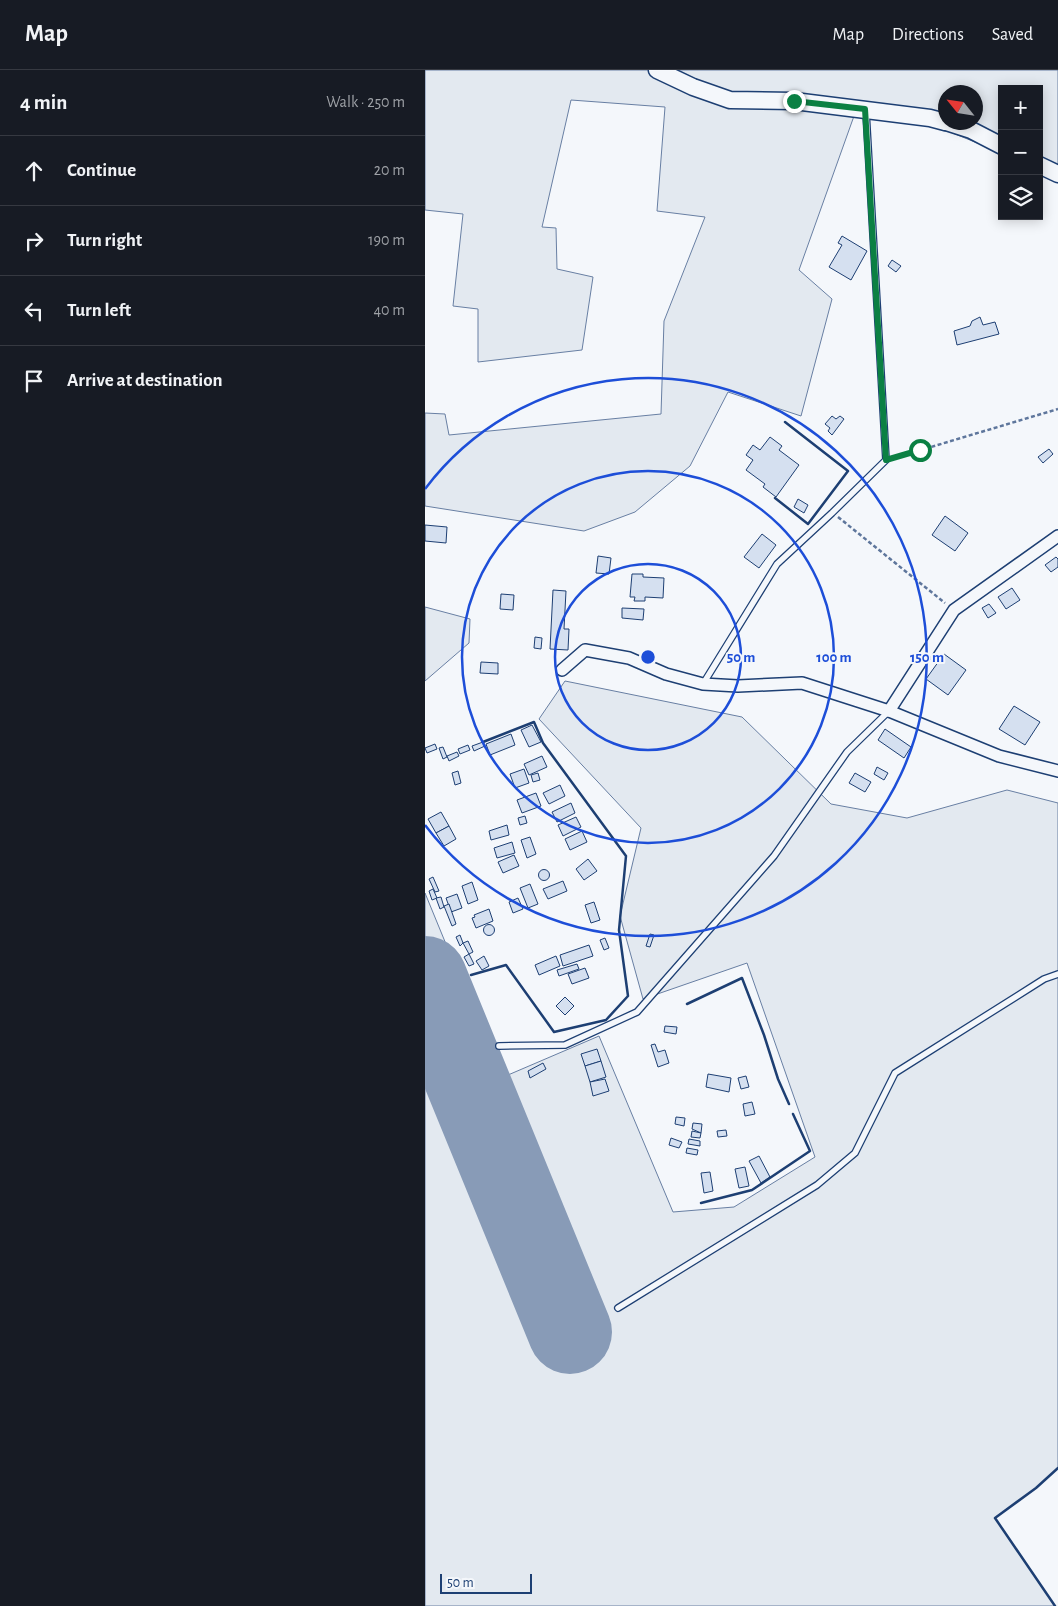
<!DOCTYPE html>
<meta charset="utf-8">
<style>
:root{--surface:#171b24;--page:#242831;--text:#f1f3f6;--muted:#9ea1a6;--line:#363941}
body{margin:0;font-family:"Alegreya Sans",sans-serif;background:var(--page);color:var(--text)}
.controls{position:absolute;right:15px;top:15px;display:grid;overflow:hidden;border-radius:0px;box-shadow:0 2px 12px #0003}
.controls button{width:45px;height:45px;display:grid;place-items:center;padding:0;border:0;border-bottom:1px solid var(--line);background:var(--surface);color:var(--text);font:25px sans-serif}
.compass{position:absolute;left:513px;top:15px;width:45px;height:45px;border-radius:50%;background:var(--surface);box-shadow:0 2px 12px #0003;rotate:300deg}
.scale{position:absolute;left:15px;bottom:12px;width:92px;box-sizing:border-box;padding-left:5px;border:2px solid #1d3f73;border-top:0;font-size:14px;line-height:18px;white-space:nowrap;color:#1d3f73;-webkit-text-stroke:4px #f4f7fb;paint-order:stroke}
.stop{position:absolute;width:15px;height:15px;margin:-11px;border:4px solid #0b8043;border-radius:50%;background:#fff}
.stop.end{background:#0b8043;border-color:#fff;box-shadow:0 1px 5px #0008}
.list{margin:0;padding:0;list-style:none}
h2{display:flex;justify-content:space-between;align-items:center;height:65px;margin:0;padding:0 20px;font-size:21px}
h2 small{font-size:16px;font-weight:400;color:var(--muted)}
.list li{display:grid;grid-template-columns:32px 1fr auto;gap:15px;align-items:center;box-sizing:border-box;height:70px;padding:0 20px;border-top:1px solid var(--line)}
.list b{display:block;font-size:19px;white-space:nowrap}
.list em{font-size:16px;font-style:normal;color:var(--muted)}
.icon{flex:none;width:28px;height:28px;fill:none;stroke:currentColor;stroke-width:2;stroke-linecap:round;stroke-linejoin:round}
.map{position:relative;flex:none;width:633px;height:1536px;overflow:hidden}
header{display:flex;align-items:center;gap:30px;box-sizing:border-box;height:70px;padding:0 25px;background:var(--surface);border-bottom:1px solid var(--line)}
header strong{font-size:24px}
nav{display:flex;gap:28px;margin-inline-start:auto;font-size:18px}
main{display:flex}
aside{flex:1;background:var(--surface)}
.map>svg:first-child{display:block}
</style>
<header>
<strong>Map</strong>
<nav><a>Map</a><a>Directions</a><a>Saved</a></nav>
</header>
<main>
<aside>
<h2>4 min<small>Walk · 250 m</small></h2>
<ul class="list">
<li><svg class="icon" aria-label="ahead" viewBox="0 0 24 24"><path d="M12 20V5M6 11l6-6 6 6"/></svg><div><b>Continue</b></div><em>20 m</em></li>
<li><svg class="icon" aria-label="right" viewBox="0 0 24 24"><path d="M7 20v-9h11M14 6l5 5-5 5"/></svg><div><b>Turn right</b></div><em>190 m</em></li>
<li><svg class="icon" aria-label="left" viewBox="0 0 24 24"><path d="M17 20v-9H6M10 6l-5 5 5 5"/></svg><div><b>Turn left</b></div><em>40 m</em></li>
<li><svg class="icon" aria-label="arrive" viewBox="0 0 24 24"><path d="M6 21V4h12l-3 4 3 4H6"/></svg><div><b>Arrive at destination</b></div></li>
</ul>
</aside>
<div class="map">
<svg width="633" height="1536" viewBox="0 0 633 1536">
<rect width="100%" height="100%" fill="#f4f7fb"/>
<g fill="#e3e9f0" stroke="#687fa3" fill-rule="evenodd">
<path d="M0,0H633V113L614,103V19H577V83L498,51L429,46L374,200L407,229L376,346L303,322L265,396L210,442L159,461L0,436V343L20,344L24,365L236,344L239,251L280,147L232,141L240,37L146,30L117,157L131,158L132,199L168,207L157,280L53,292V239L28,236L38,144L0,140ZM520,22H550V52H520Z"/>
<polygon points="0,537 45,549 44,573 0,611"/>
<polygon points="140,611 317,647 406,734 482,748 582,720 633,733 633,1398 611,1418 570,1448 630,1536 0,1536 0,823 76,1008 174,966 248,1142 309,1137 390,1087 322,893 218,929 195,846 216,758 114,649"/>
</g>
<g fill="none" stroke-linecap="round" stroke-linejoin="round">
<polyline stroke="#889bb7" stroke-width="84" points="0,908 145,1262"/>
</g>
<g fill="#d5e0f0" stroke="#1d3f73">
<polygon points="417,166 442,181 426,210 404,197 417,175 413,173"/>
<polygon points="467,190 476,196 471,202 463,196"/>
<polygon points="555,247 558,255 570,252 574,264 532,275 529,261 545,256 547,251"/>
<polygon points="407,346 411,349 415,346 419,349 407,365 403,361 405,358 400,354"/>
<polygon points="345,367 357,376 354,380 374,395 351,427 338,417 340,414 321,400 328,390 321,385 328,375 335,380"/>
<polygon points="624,379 628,384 618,393 613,387"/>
<polygon points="373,429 383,435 379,443 369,437"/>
<polygon points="520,446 543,463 530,481 507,465"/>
<polygon points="0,455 22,457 21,473 0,471"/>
<polygon points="337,464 351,475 334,498 319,487"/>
<polygon points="173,486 186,488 184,504 171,503"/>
<polygon points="631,487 633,489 633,497 626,502 620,495"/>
<polygon points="207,504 218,504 218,507 239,508 238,528 220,527 220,531 209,531 210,527 205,527"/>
<polygon points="587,518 595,530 581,539 573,527"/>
<polygon points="128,520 141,521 139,559 144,559 143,580 125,579"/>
<polygon points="76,524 89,525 88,540 75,539"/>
<polygon points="564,534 571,543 563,548 557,538"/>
<polygon points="197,538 219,539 218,550 197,548"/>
<polygon points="110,567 117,568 116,579 109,578"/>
<polygon points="519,584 541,600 523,625 501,609"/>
<polygon points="56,592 73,593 73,604 55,603"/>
<polygon points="589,636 615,652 600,675 574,659"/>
<polygon points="107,655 116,672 104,677 96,660"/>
<polygon points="460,659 486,677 479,688 453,670"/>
<polygon points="86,664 90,675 65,685 61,674"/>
<polygon points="58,672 60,676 49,681 47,676"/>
<polygon points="10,674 12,679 2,683 0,678"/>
<polygon points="43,675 45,680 35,684 33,679"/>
<polygon points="18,677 22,687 18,689 14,678"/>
<polygon points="32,682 34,686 24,691 22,686"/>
<polygon points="117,686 122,697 104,705 99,694"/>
<polygon points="452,697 463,703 459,710 449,704"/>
<polygon points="99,699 104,713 90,718 85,704"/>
<polygon points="33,701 36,713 30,715 27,703"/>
<polygon points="113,703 115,710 108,712 106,705"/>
<polygon points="430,703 446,712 440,722 424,713"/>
<polygon points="135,715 140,726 124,734 118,723"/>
<polygon points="111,723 116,736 97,743 92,730"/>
<polygon points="146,733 150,743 132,752 127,742"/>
<polygon points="16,742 24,756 11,763 3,749"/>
<polygon points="100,746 102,753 95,755 93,748"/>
<polygon points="151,747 156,757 138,766 133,755"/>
<polygon points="82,755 84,765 66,770 64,761"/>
<polygon points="24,756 31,769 19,776 11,763"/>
<polygon points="157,761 162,772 145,780 140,769"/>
<polygon points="105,767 111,784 102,788 96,770"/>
<polygon points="87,772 90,783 72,788 69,778"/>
<polygon points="89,785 94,796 78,803 73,792"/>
<polygon points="163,789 172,801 159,810 151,799"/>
<circle cx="119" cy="805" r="5.5"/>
<polygon points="8,807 14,821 10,822 4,809"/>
<polygon points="138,811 142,821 123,829 118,819"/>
<polygon points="47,812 53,830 43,834 37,816"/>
<polygon points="105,814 113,834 103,838 95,818"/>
<polygon points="8,819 12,828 7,830 4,821"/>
<polygon points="32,824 37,838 26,842 21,828"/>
<polygon points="16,827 19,837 15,839 11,828"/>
<polygon points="93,828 98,839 88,843 84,832"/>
<polygon points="169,832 175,850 166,853 160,835"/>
<polygon points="24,834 31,854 27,856 19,836"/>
<polygon points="64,839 68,851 51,858 47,848 50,847 49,845"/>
<circle cx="64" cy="860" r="5.5"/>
<polygon points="225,864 229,865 225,877 221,876"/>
<polygon points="35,865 38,873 35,876 31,867"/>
<polygon points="180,868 184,878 179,880 175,870"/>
<polygon points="43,871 48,882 44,884 38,873"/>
<polygon points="164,875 168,886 138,896 135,885"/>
<polygon points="44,884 49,894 44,896 39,887"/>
<polygon points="59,886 64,896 57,900 51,891"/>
<polygon points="131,886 135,896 114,905 110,895"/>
<polygon points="152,894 154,899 134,906 132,900"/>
<polygon points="160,898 164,908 147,914 143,904"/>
<polygon points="140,927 149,936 140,945 131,936"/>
<polygon points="240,956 252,957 251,964 239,962"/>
<polygon points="230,974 233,982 240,980 244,993 233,997 226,975"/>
<polygon points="172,979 176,991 160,996 156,984"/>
<polygon points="176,991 181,1007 165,1012 160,996"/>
<polygon points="118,993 121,999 105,1008 103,1001"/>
<polygon points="283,1004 306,1008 304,1022 281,1017"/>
<polygon points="321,1006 324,1017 316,1019 313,1008"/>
<polygon points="180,1009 184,1021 168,1026 165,1012"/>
<polygon points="327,1032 330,1044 320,1046 318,1034"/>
<polygon points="251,1047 260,1048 259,1056 250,1054"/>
<polygon points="268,1053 277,1054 276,1063 267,1059"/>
<polygon points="301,1060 302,1066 293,1067 292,1061"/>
<polygon points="267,1061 276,1063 275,1068 266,1067"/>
<polygon points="246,1068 257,1072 254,1078 244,1075"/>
<polygon points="264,1069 275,1071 275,1076 263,1074"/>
<polygon points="262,1078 273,1080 272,1085 261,1083"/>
<polygon points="334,1086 345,1107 336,1113 324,1091"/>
<polygon points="320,1097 324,1116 314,1118 310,1099"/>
<polygon points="285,1102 288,1121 279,1123 276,1103"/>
</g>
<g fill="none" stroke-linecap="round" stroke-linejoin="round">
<g stroke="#1d3f73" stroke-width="8">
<g id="lane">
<polyline points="278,614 352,494 407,443 461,390 441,42"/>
<polyline points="74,976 140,975 212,942 349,786 422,682 464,641"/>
<polyline points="193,1238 392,1115 430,1083 470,1003 619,909 633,904"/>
</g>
</g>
<g stroke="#1d3f73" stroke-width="14">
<g id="street">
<polyline points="137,600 160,580 204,588 241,604 278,614 313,616 377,613 464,641 574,686 633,701"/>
<polyline points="464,641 529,540 633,466"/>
</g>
</g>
<g stroke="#1d3f73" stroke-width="19">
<g id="secondary">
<polyline points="232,0 268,17 305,30 369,31 505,48 520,52"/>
<polyline points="521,52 546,60 577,76"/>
<polyline points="614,95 633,104"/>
</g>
</g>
<g stroke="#5e769c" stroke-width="2.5" stroke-dasharray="4 2.5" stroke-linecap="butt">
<polyline points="469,388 633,339"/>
<polyline points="413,447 520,533"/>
</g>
<use href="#lane" stroke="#f4f7fb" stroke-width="5.5"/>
<use href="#street" stroke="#f4f7fb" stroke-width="11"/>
<use href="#secondary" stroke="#f4f7fb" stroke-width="16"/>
<g stroke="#1d3f73" stroke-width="2.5">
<polyline points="350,428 383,454 423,401 360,352"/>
<polyline points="46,905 81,895 129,962 181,950 203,926 194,860 201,786 118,673 109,652 58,672"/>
<polyline points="262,934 317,908 339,965 353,1009 364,1034"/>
<polyline points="276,1133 327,1120 385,1081 368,1044"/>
<polyline points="630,1536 570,1448 611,1418 633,1398"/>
</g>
</g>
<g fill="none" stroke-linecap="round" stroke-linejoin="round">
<polyline stroke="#0b8043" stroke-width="6" points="369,31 440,39 461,390 495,380"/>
</g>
<g fill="none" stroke="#1d4ed8" stroke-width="2.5">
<circle cx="223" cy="587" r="93"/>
<circle cx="223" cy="587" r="186"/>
<path d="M0 419A279 279 0 1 1 0 755"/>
</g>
<circle cx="223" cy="587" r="8" fill="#1d4ed8" stroke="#f4f7fb" stroke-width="2.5"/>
<g font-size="15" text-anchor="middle" font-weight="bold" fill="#1d4ed8" stroke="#f4f7fb" stroke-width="4" stroke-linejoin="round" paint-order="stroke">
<text x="316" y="592">50 m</text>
<text x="409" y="592">100 m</text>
<text x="502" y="592">150 m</text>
</g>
</svg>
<div class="controls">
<button>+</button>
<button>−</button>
<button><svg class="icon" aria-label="layers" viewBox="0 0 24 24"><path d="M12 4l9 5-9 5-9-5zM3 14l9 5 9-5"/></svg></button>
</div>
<svg class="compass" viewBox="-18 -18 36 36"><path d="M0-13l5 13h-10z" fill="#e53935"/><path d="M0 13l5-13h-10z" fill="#9ea1a6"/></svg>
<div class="scale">50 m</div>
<div class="stop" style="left:495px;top:380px"></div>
<div class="stop end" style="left:369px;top:31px"></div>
</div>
</main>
